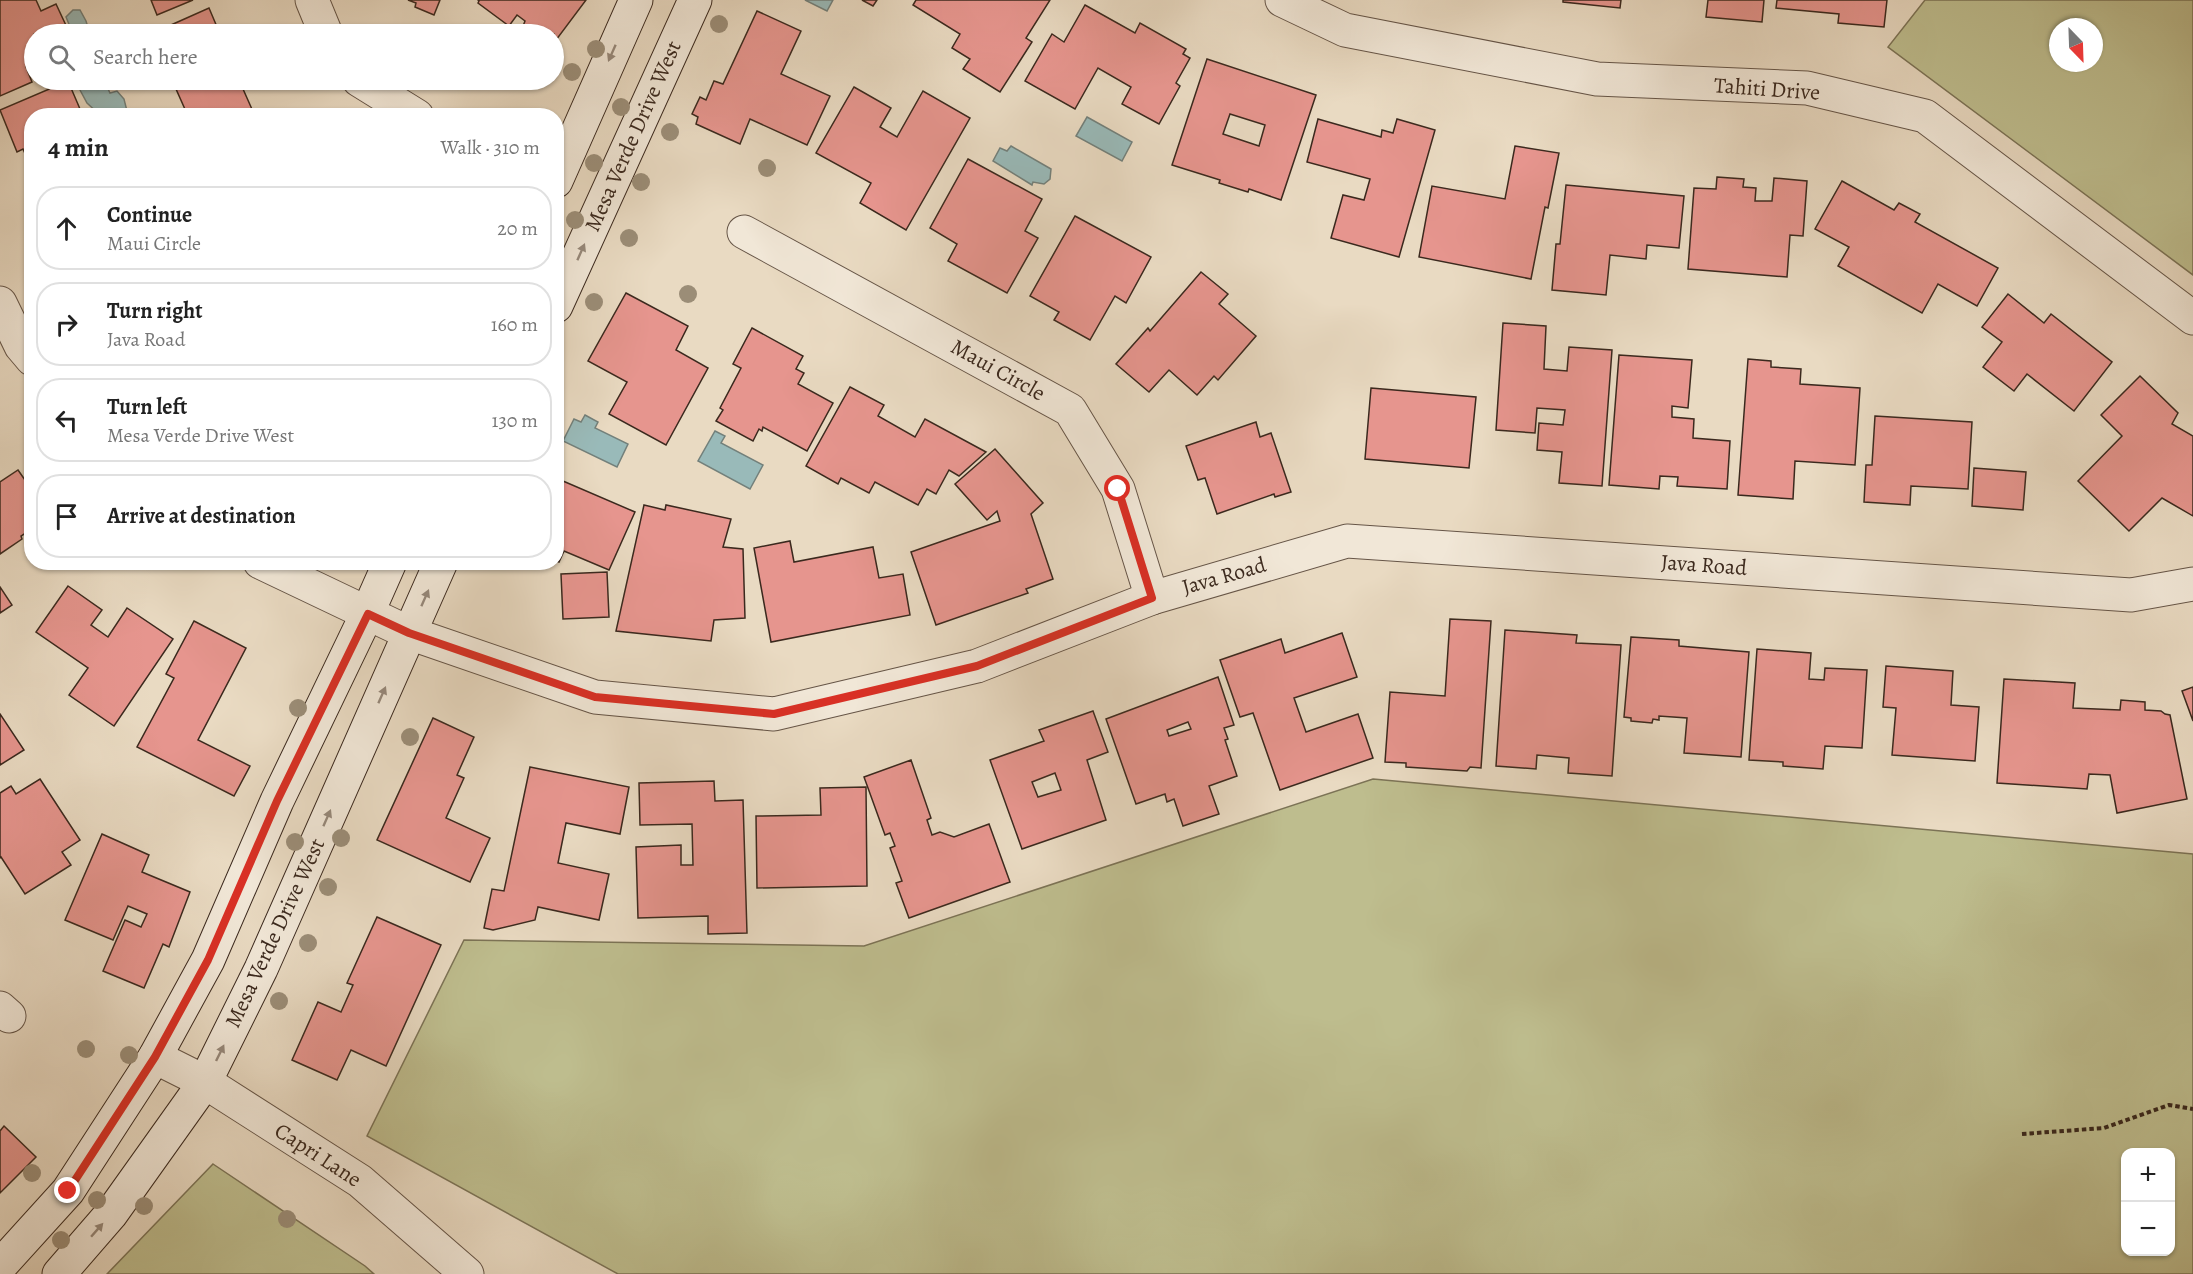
<!DOCTYPE html>
<meta charset="utf-8">
<style>
:root{--surface:#fff;--page:#f6f6f6;--text:#222;--muted:#767676;--line:#e0e0e0}
body{margin:0;font-family:Alegreya,serif;background:var(--page);color:var(--text)}
.controls{position:absolute;right:18px;bottom:18px;display:grid;overflow:hidden;border-radius:12px;box-shadow:0 2px 4px #0004}
.controls button{width:54px;height:54px;display:grid;place-items:center;padding:0;border:0;border-bottom:2px solid var(--line);background:var(--surface);color:var(--text);font:30px sans-serif}
.compass{position:absolute;left:2049px;top:18px;width:54px;height:54px;border-radius:50%;background:var(--surface);box-shadow:0 2px 4px #0004;rotate:157deg}
.stop{position:absolute;width:18px;height:18px;margin:-14px;border:4px solid #d93025;border-radius:50%;background:#fff}
.stop.end{background:#d93025;border-color:#fff;box-shadow:0 2px 6px #0008}
.list{margin:0;padding:0;list-style:none}
h2{display:flex;justify-content:space-between;align-items:center;height:78px;margin:0;padding:0 24px;font-size:26px}
h2 small{font-size:20px;font-weight:400;color:var(--muted)}
.list li{display:grid;grid-template-columns:39px 1fr auto;gap:18px;align-items:center;box-sizing:border-box;height:84px;margin:0 12px 12px;padding:0 12px;border:2px solid var(--line);border-radius:24px}
.list b{display:block;font-size:22px;white-space:nowrap}
.list p{margin:0;font-size:20px;white-space:nowrap;color:var(--muted)}
.list em{font-size:20px;font-style:normal;color:var(--muted)}
.icon{flex:none;width:33px;height:33px;fill:none;stroke:currentColor;stroke-width:2;stroke-linecap:round;stroke-linejoin:round}
.map{position:relative;flex:none;width:2193px;height:1274px;overflow:hidden}
.search{position:absolute;background:var(--surface);box-shadow:0 2px 4px #0004;left:24px;top:24px;width:540px;height:66px;display:flex;align-items:center;gap:15px;box-sizing:border-box;padding:0 21px;border-radius:33px;color:var(--muted);font-size:22px}
.panel{position:absolute;background:var(--surface);box-shadow:0 2px 4px #0004;left:24px;top:108px;width:540px;height:462px;border-radius:24px}
.map>svg:first-child{display:block}
</style>
<div class="map">
<svg width="2193" height="1274" viewBox="0 0 2193 1274">
<rect width="100%" height="100%" fill="#e9dac2"/>
<filter id="stains"><feTurbulence type="fractalNoise" baseFrequency=".00333" numOctaves="4"/><feColorMatrix values="0 0 0 0 .2 0 0 0 0 .09 0 0 0 0 .02 0 0 0 .5 -.17"/></filter>
<radialGradient id="worn" r=".72"><stop offset=".6" stop-color="#630" stop-opacity="0"/><stop offset="1" stop-color="#630" stop-opacity=".3"/></radialGradient>
<g fill="#bebd8e" stroke="#7c7356" stroke-width="1.5" fill-rule="evenodd">
<path d="M1925,0H2193V275L1888,47ZM2058,27H2094V63H2058Z"/>
<path d="M1373,779L2193,854V1274H618L367,1136L464,940L864,946ZM2170,1152V1252H2126V1152Z"/>
<polygon points="213,1164 365,1266 374,1274 107,1274"/>
</g>
<g fill="#99bab9" stroke="#73807b" stroke-width="1.5">
<polygon points="805,0 833,0 827,11"/>
<polygon points="73,10 80,10 86,21 90,34 73,34 66,17"/>
<polygon points="92,80 104,80 110,93 117,91 124,99 128,115 100,115 87,103 80,90"/>
<polygon points="1087,117 1132,142 1122,161 1076,136"/>
<polygon points="1011,146 1051,169 1050,179 1044,184 1033,182 1032,185 993,161 1000,148 1007,151"/>
<polygon points="585,415 598,422 595,428 628,444 617,467 563,441 574,419 581,422"/>
<polygon points="715,431 725,436 721,443 763,465 750,489 698,461"/>
</g>
<g fill="#e6958e" stroke="#3b291e" stroke-width="1.5" fill-rule="evenodd">
<polygon points="0,0 36,0 41,11 56,4 70,34 34,34 34,64 26,67 32,82 0,96"/>
<polygon points="151,0 193,0 157,15"/>
<polygon points="408,0 440,0 434,15 415,7 416,3"/>
<polygon points="478,0 586,0 556,40 554,48 554,34 520,34 525,21 517,15 509,26 478,3 479,1"/>
<polygon points="862,0 877,0 873,6"/>
<polygon points="916,0 1050,0 1026,38 1032,42 1000,92 963,69 970,59 952,48 960,34 913,5"/>
<polygon points="1563,0 1621,0 1620,8 1563,2"/>
<polygon points="1708,0 1764,0 1762,22 1706,17"/>
<polygon points="1777,0 1887,0 1884,27 1838,23 1839,14 1776,8"/>
<polygon points="1085,5 1135,33 1140,23 1186,49 1183,54 1190,58 1176,83 1180,86 1159,124 1122,104 1131,87 1098,68 1075,109 1025,81 1052,34 1064,42"/>
<polygon points="209,8 220,34 164,34 162,29"/>
<polygon points="757,11 801,31 781,74 830,96 807,145 750,119 740,144 696,124 698,117 692,114 700,97 706,100 714,81 723,84"/>
<path d="M1207,59L1316,95L1281,200L1249,189L1248,192L1219,183L1220,180L1172,165ZM1230,114L1265,125L1259,146L1223,134Z"/>
<polygon points="172,80 239,80 255,116 188,116"/>
<polygon points="68,81 83,116 32,116 31,167 23,149 17,152 0,110"/>
<polygon points="854,87 891,108 880,127 897,137 923,91 970,118 906,230 860,203 871,183 816,153"/>
<polygon points="1318,119 1381,137 1382,130 1393,133 1397,119 1435,130 1399,257 1331,238 1343,195 1364,200 1370,179 1307,162"/>
<polygon points="1515,146 1559,153 1548,208 1545,207 1531,279 1419,257 1432,186 1505,199"/>
<polygon points="968,159 1042,199 1025,231 1038,238 1007,293 948,261 957,244 930,228"/>
<polygon points="1717,177 1744,179 1743,187 1756,188 1755,201 1772,201 1774,178 1807,181 1803,236 1790,235 1787,277 1688,269 1694,188 1716,189"/>
<polygon points="1842,181 1894,210 1899,203 1920,214 1915,222 1998,268 1977,306 1938,284 1922,313 1838,266 1849,247 1815,229"/>
<polygon points="1566,185 1684,196 1679,248 1647,245 1646,259 1610,255 1606,295 1552,290 1556,244 1560,244"/>
<polygon points="1075,216 1151,257 1126,303 1115,296 1090,340 1054,320 1059,312 1030,296"/>
<polygon points="1201,272 1228,294 1219,304 1256,336 1218,380 1214,376 1197,395 1169,370 1149,392 1116,364 1148,328 1150,331"/>
<polygon points="626,293 688,326 676,350 708,368 666,445 609,414 627,382 588,361"/>
<polygon points="2008,294 2044,323 2051,314 2112,362 2074,411 2027,374 2014,391 1983,367 2002,342 1982,327"/>
<polygon points="1503,323 1546,326 1544,369 1567,371 1569,347 1612,350 1602,486 1559,483 1562,452 1537,450 1539,423 1563,425 1565,410 1537,408 1535,433 1496,430"/>
<polygon points="752,328 803,356 796,369 804,373 798,384 833,403 807,451 763,427 762,431 759,429 753,441 716,421 723,410 720,408 741,368 733,364"/>
<polygon points="1619,355 1692,360 1688,408 1672,406 1672,417 1694,419 1693,438 1730,441 1727,489 1677,486 1678,477 1660,476 1659,489 1609,485"/>
<polygon points="1748,359 1771,361 1771,367 1801,369 1800,384 1860,388 1855,465 1795,461 1793,499 1738,495"/>
<polygon points="2140,376 2178,413 2172,424 2193,436 2193,516 2162,498 2129,531 2078,481 2122,436 2101,415"/>
<polygon points="850,387 884,405 878,416 915,437 925,419 986,452 959,476 949,470 936,494 927,489 918,505 875,482 869,493 841,478 838,484 806,466"/>
<polygon points="1371,388 1476,397 1469,468 1365,459"/>
<polygon points="1875,416 1972,422 1968,489 1911,486 1910,505 1864,502 1866,465 1872,465"/>
<polygon points="1256,422 1260,437 1271,433 1291,492 1275,497 1274,494 1217,514 1205,478 1198,480 1186,446"/>
<polygon points="995,449 1043,503 1031,514 1053,579 1026,589 1028,593 936,625 911,552 1000,521 997,511 987,520 955,484"/>
<polygon points="1974,468 2026,472 2023,510 1972,506"/>
<polygon points="18,470 32,490 32,529 21,536 22,539 0,554 0,482"/>
<polygon points="556,478 635,512 609,570 564,551 559,562 556,561"/>
<polygon points="644,505 665,510 666,505 731,519 723,547 743,549 745,618 714,620 711,641 616,631"/>
<polygon points="790,541 794,562 873,547 879,578 903,574 910,615 771,642 754,548"/>
<polygon points="607,572 609,617 563,619 561,574"/>
<polygon points="68,586 102,610 91,625 108,637 127,608 173,639 114,726 69,695 88,668 36,632"/>
<polygon points="0,587 12,605 0,613"/>
<polygon points="1450,619 1491,621 1481,768 1470,767 1467,771 1406,767 1406,763 1385,762 1390,692 1445,696"/>
<polygon points="194,621 246,648 198,740 250,766 234,796 137,747 174,678 166,674"/>
<polygon points="1505,630 1577,635 1576,643 1621,645 1612,776 1568,773 1569,758 1537,755 1536,769 1496,766"/>
<polygon points="1342,633 1357,677 1294,698 1306,732 1358,714 1373,758 1280,790 1253,713 1240,717 1220,660 1281,639 1285,653"/>
<polygon points="1631,637 1679,640 1679,646 1749,652 1741,757 1684,753 1687,718 1659,716 1659,720 1653,719 1652,723 1631,721 1631,718 1624,717"/>
<polygon points="1757,649 1811,653 1809,679 1824,680 1825,668 1867,670 1862,748 1825,746 1823,769 1783,766 1783,762 1749,760"/>
<polygon points="1886,666 1953,671 1951,705 1979,707 1975,761 1892,755 1896,708 1883,707"/>
<path d="M1218,677L1234,725L1224,728L1228,739L1225,740L1237,776L1209,786L1219,814L1183,826L1174,799L1167,802L1165,794L1136,804L1106,719ZM1188,722L1191,729L1169,736L1167,730Z"/>
<polygon points="2004,679 2075,683 2073,708 2120,710 2121,700 2145,702 2145,710 2161,711 2165,714 2170,715 2187,799 2117,813 2110,775 2089,774 2087,789 1997,783"/>
<polygon points="2193,687 2193,721 2182,691"/>
<path d="M1093,711L1108,752L1087,760L1106,820L1022,849L990,760L1044,741L1039,730ZM1055,773L1061,790L1038,797L1032,782Z"/>
<polygon points="0,714 24,750 0,765"/>
<polygon points="433,718 474,737 457,775 464,778 446,818 490,838 470,882 377,840"/>
<polygon points="911,760 931,818 927,820 932,835 940,832 954,837 989,824 1010,882 909,918 896,883 902,881 890,848 895,846 890,833 885,835 864,777"/>
<polygon points="530,767 629,787 620,834 566,823 558,863 609,874 599,920 538,907 535,920 493,930 484,928 492,889 504,891"/>
<polygon points="40,779 80,840 62,852 71,865 25,894 1,857 0,858 0,793 11,786 16,794"/>
<polygon points="714,781 715,801 743,800 747,933 708,934 708,916 638,918 636,847 681,845 681,865 693,865 692,824 640,825 639,783"/>
<polygon points="866,787 867,886 757,888 756,816 821,815 820,788"/>
<polygon points="102,834 149,855 142,872 190,892 169,947 163,944 144,988 103,971 125,920 141,927 147,914 128,906 113,940 65,920"/>
<polygon points="377,917 441,945 386,1066 351,1050 337,1080 292,1060 318,1002 341,1012 353,985 347,983"/>
<polygon points="4,1126 36,1157 0,1193 0,1131"/>
</g>
<g fill="none" stroke-linecap="round" stroke-linejoin="round">
<g stroke="#665547" stroke-width="35">
<g id="street">
<polyline points="312,0 326,34"/>
<polyline points="1282,0 1345,30 1597,79 1807,88 1925,116 2193,318"/>
<polyline points="359,80 417,116"/>
<polyline points="744,232 1070,410 1118,489 1152,598"/>
<polyline points="0,303 21,346 32,359"/>
<polyline points="260,562 409,633 595,697 774,714 977,666 1152,598 1347,541 2131,595 2193,584"/>
<polyline points="0,1008 9,1016"/>
<polyline points="155,1057 205,1082 360,1181 467,1274"/>
</g>
</g>
<g stroke="#3b291e" stroke-width="35">
<g id="secondary">
<polyline points="556,181 636,0"/>
<polyline points="556,306 695,0"/>
<polyline points="0,1266 68,1191 155,1057 208,960 277,801 367,614 390,562"/>
<polyline points="59,1274 111,1214 205,1082 261,969 441,562"/>
</g>
</g>
<polyline stroke="#3b291e" stroke-width="4" stroke-dasharray="4.5 3" stroke-linecap="butt" points="2022,1134 2104,1128 2169,1105 2193,1109"/>
<use href="#street" stroke="#f1e7d7" stroke-width="33"/>
<use href="#secondary" stroke="#f1e7d7" stroke-width="33"/>
</g>
<g fill="#9b8d77">
<circle cx="719" cy="24" r="9"/>
<circle cx="596" cy="49" r="9"/>
<circle cx="572" cy="72" r="9"/>
<circle cx="621" cy="107" r="9"/>
<circle cx="670" cy="132" r="9"/>
<circle cx="594" cy="163" r="9"/>
<circle cx="767" cy="168" r="9"/>
<circle cx="641" cy="182" r="9"/>
<circle cx="575" cy="220" r="9"/>
<circle cx="629" cy="238" r="9"/>
<circle cx="688" cy="294" r="9"/>
<circle cx="594" cy="302" r="9"/>
<circle cx="298" cy="708" r="9"/>
<circle cx="410" cy="737" r="9"/>
<circle cx="341" cy="838" r="9"/>
<circle cx="295" cy="842" r="9"/>
<circle cx="328" cy="887" r="9"/>
<circle cx="308" cy="943" r="9"/>
<circle cx="279" cy="1001" r="9"/>
<circle cx="86" cy="1049" r="9"/>
<circle cx="129" cy="1055" r="9"/>
<circle cx="32" cy="1173" r="9"/>
<circle cx="97" cy="1200" r="9"/>
<circle cx="144" cy="1206" r="9"/>
<circle cx="287" cy="1219" r="9"/>
<circle cx="61" cy="1240" r="9"/>
</g>
<defs><path id="oneway-solid" d="M-6-.8H1V-3.2L6.5 0L1 3.2V.8H-6Z" transform="scale(1.5)"/></defs>
<g fill="#96887a">
<use href="#oneway-solid" transform="translate(612 53) rotate(114)"/>
<use href="#oneway-solid" transform="translate(581 252) rotate(-66)"/>
<use href="#oneway-solid" transform="translate(425 598) rotate(-66)"/>
<use href="#oneway-solid" transform="translate(382 695) rotate(-66)"/>
<use href="#oneway-solid" transform="translate(327 818) rotate(-66)"/>
<use href="#oneway-solid" transform="translate(220 1053) rotate(-64)"/>
<use href="#oneway-solid" transform="translate(97 1230) rotate(-49)"/>
</g>
<g fill="none" stroke-linecap="round" stroke-linejoin="round">
<polyline stroke="#d93025" stroke-width="8" points="68,1191 155,1057 208,960 277,801 368,614 409,633 595,697 774,714 977,666 1152,598 1118,489"/>
</g>
<g text-anchor="middle" dominant-baseline="central" stroke-width="4.5" stroke-linejoin="round" paint-order="stroke">
<g font-size="22" fill="#3b291e" stroke="#f1e7d7">
<text transform="translate(1767 89) rotate(4)">Tahiti Drive</text>
<text transform="translate(633 136) rotate(-66)">Mesa Verde Drive West</text>
<text transform="translate(998 370) rotate(29)">Maui Circle</text>
<text transform="translate(1704 565) rotate(4)">Java Road</text>
<text transform="translate(1224 576) rotate(-16)">Java Road</text>
<text transform="translate(275 933) rotate(-65)">Mesa Verde Drive West</text>
<text transform="translate(318 1155) rotate(33)">Capri Lane</text>
</g>
</g>
<rect width="100%" height="100%" filter="url(#stains)"/>
<rect width="100%" height="100%" fill="url(#worn)"/>
</svg>
<div class="controls">
<button>+</button>
<button>−</button>
</div>
<svg class="compass" viewBox="-18 -18 36 36"><path d="M0-13l5 13h-10z" fill="#e53935"/><path d="M0 13l5-13h-10z" fill="#767676"/></svg>
<div class="stop" style="left:1118px;top:489px"></div>
<div class="stop end" style="left:68px;top:1191px"></div>
<div class="search"><svg class="icon" aria-label="search" viewBox="0 0 24 24"><circle cx="10" cy="10" r="6"/><path d="M15 15l6 6"/></svg>Search here</div>
<section class="panel">
<h2>4 min<small>Walk · 310 m</small></h2>
<ul class="list">
<li><svg class="icon" aria-label="ahead" viewBox="0 0 24 24"><path d="M12 20V5M6 11l6-6 6 6"/></svg><div><b>Continue</b><p>Maui Circle</p></div><em>20 m</em></li>
<li><svg class="icon" aria-label="right" viewBox="0 0 24 24"><path d="M7 20v-9h11M14 6l5 5-5 5"/></svg><div><b>Turn right</b><p>Java Road</p></div><em>160 m</em></li>
<li><svg class="icon" aria-label="left" viewBox="0 0 24 24"><path d="M17 20v-9H6M10 6l-5 5 5 5"/></svg><div><b>Turn left</b><p>Mesa Verde Drive West</p></div><em>130 m</em></li>
<li><svg class="icon" aria-label="arrive" viewBox="0 0 24 24"><path d="M6 21V4h12l-3 4 3 4H6"/></svg><div><b>Arrive at destination</b></div></li>
</ul>
</section>
</div>
